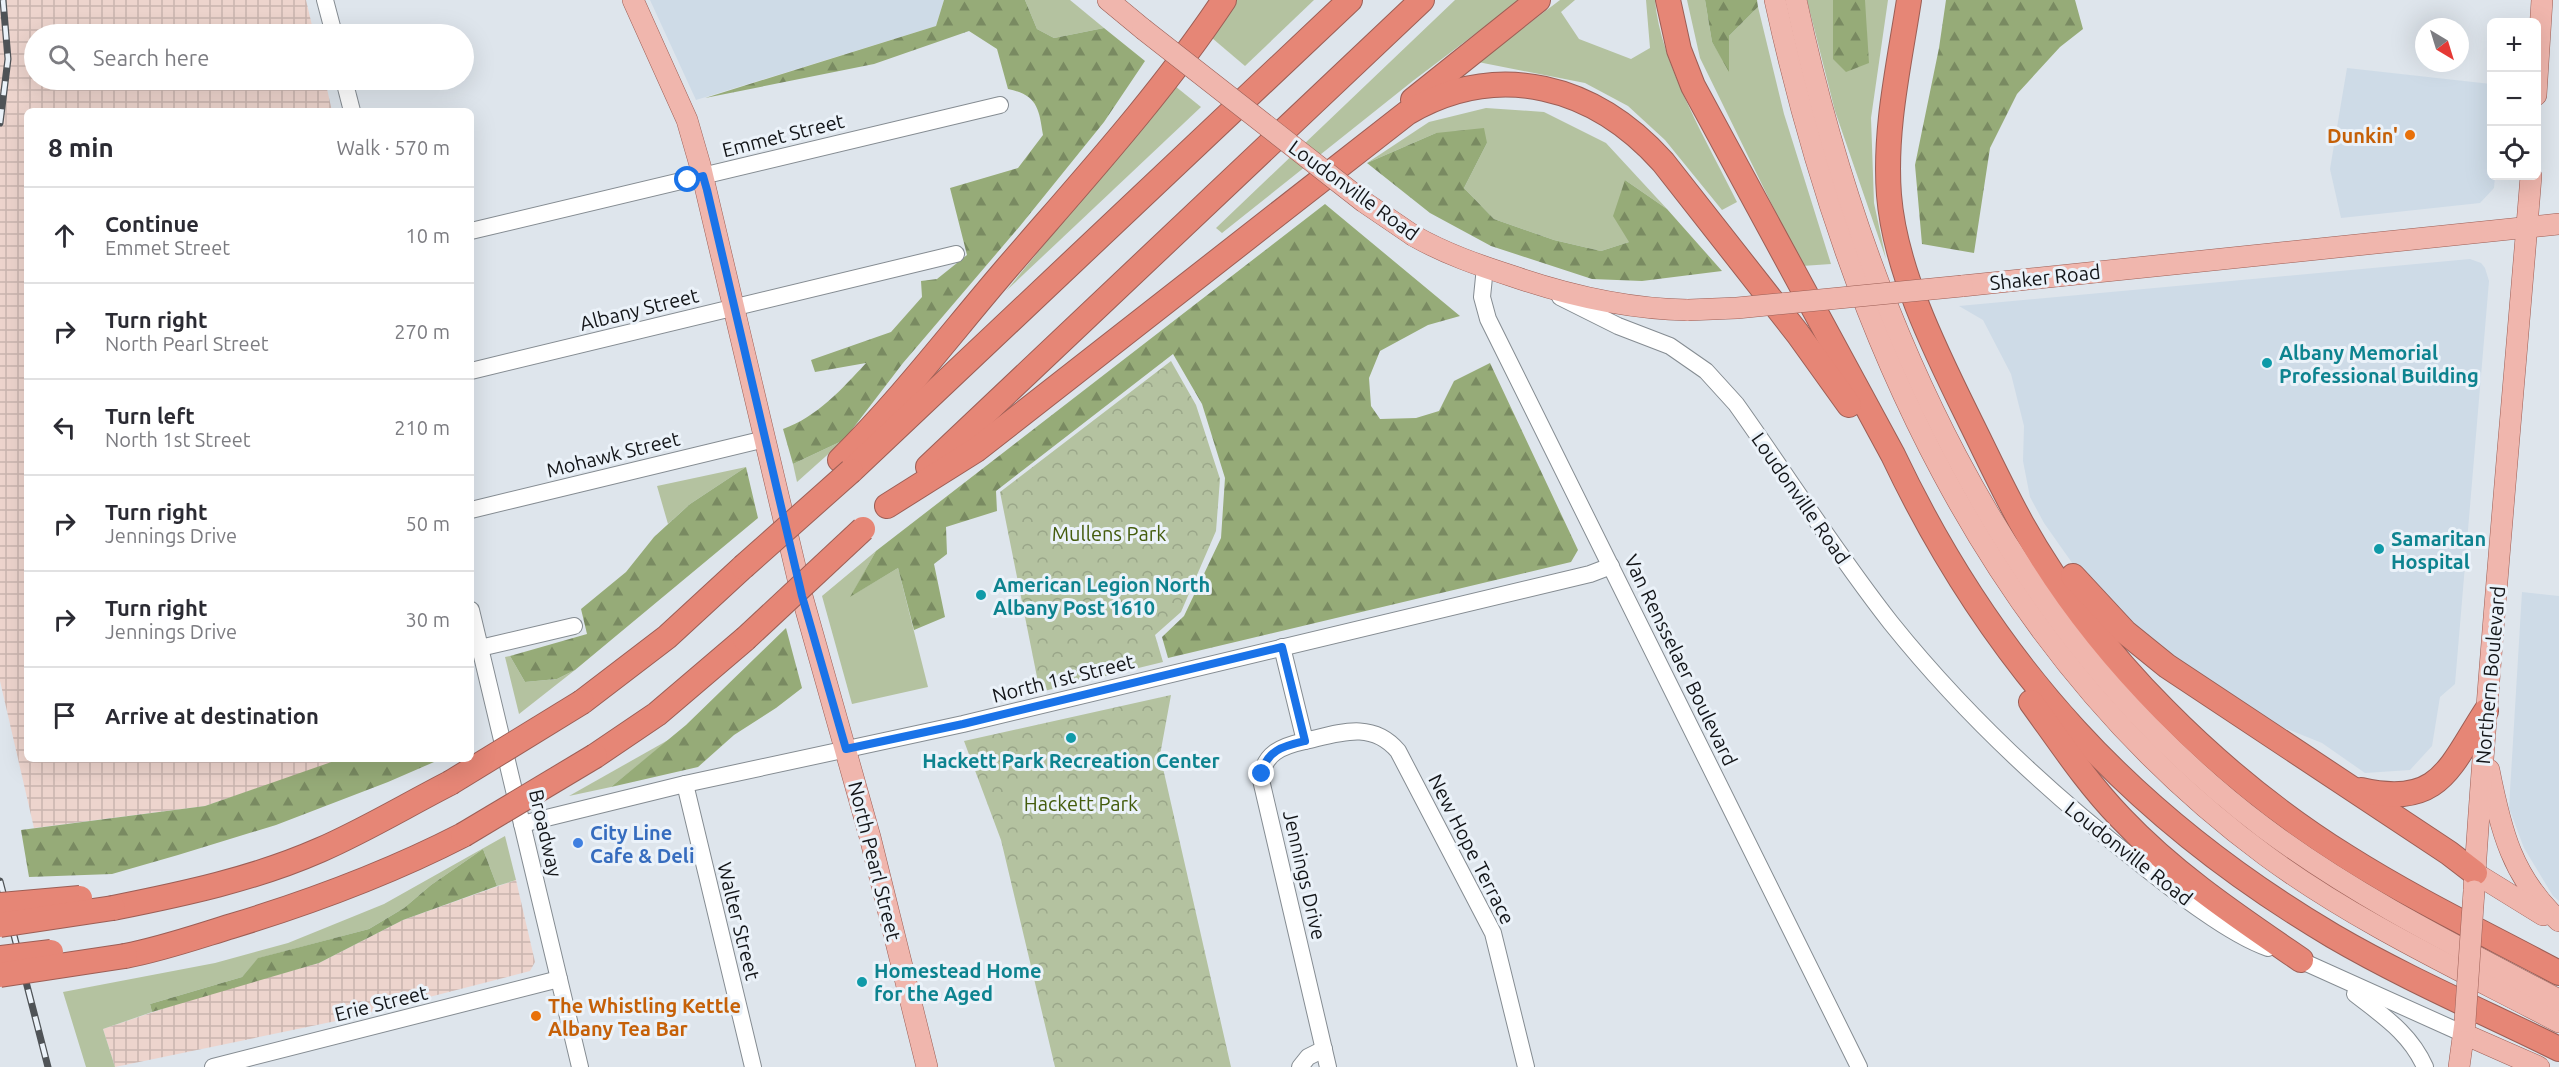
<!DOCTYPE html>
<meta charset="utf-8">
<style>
:root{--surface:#fff;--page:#f2f2f3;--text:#2b2b33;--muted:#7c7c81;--line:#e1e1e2}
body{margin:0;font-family:Ubuntu,sans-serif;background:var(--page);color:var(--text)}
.controls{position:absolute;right:18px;top:18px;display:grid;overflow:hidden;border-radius:9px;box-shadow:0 6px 24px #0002}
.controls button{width:54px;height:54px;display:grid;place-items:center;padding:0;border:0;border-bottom:2px solid var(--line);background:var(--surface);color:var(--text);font:30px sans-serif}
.compass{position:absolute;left:2415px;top:18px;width:54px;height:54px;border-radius:50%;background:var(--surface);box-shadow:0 6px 24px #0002;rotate:142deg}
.stop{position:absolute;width:18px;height:18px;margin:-14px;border:4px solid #1a73e8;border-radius:50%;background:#fff}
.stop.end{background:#1a73e8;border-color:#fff;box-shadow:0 2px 6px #0008}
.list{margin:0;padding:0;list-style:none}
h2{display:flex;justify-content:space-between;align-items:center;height:78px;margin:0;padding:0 24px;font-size:26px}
h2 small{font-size:20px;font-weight:400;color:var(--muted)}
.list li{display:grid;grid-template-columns:39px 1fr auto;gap:18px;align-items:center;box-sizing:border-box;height:96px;padding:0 24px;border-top:2px solid var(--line)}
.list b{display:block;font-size:22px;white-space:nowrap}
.list p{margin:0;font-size:20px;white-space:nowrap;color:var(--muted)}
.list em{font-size:20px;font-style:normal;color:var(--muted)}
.icon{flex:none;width:33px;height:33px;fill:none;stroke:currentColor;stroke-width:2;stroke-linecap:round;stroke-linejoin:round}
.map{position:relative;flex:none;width:2559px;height:1067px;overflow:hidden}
.search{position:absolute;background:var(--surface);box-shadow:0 6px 24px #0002;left:24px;top:24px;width:450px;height:66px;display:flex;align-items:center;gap:15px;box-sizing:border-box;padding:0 21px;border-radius:33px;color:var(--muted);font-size:22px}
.panel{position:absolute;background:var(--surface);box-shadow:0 6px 24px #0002;left:24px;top:108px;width:450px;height:654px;border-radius:9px}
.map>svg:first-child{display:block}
</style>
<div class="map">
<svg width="2559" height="1067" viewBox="0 0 2559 1067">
<defs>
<pattern id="industrial-grid" width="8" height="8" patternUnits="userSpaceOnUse" patternTransform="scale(1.5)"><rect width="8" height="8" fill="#edd4cd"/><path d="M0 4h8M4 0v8" fill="none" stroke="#cab5af"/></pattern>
<pattern id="forest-firs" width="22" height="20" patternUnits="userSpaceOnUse" patternTransform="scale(1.5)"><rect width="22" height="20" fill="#96ab78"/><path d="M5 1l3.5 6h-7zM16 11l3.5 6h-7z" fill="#798a61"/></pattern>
<pattern id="park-crowns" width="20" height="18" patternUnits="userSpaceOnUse" patternTransform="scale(1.5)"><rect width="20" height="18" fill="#b4c2a0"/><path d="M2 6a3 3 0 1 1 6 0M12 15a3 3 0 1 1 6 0" fill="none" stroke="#9aa689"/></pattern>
</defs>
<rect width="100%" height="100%" fill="#dee5ec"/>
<g fill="#cedbe7">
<polygon points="650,0 944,0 936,26 696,100"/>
<polygon points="2347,68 2491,84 2492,176 2495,176 2494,188 2480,203 2341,218 2330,169"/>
<polygon points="2470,259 2481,263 2485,268 2489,281 2455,684 2440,697 2432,746 2410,770 2365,773 2322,743 2272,723 2242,706 2124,620 2075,567 2044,523 2030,497 2023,461 2024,426 2011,374 1983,320 1959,306"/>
<polygon points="2522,592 2559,596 2559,901 2553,896 2524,848 2509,808"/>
</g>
<g fill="url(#industrial-grid)">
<polygon points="0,0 306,0 314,34 34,34 34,80 325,80 332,111 27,111 27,759 340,759 330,764 205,806 34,828 0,681"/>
<polygon points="516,880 535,962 530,971 336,1021 115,1067 103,1029 198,997 319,963 403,920"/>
</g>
<g fill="#b4c2a0">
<polygon points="1025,0 1070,0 1104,28 1054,38 1037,29"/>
<polygon points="1237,0 1314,0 1245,66 1212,38"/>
<polygon points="1455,0 1520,0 1414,80 1222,233 1216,228"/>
<path d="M1560,0H1575L1561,12L1579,39L1631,59L1650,48L1646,0H1655C1660,63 1709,145 1737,202L1722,210L1665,140L1628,106L1585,83L1478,62Z"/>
<polygon points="1687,0 1705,0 1712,42 1729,70 1729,36 1758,7 1784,114 1831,264 1802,266 1700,58"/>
<polygon points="1807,0 1833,0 1833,59 1865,18 1865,0 1888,0 1871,118 1874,203 1886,259 1835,111"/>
<polygon points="1175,86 1201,107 1006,291"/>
<polygon points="1486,108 1544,112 1606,143 1667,209 1625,180 1629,242 1601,251 1554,240 1494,219 1464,188 1487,143 1436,133 1367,163 1429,122"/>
<polygon points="844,440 797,482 793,464"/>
<polygon points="746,467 690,504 668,524 657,486"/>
<polygon points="876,551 851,596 898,568 928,687 852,704 822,596"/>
<polygon points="510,656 525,682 557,679 575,670 519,714 505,657"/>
<polygon points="670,739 611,787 569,796"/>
<polygon points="505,836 516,880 497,886 483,849 431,885 404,908 369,929 259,958 242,977 150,1004 152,1012 103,1029 115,1067 86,1067 63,992 215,963 288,943 384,904"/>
</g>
<g fill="url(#forest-firs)">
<path d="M944,0H1025L1037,29L1054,38L1104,28L1145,61L1104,122L1020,226L903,363L844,440L793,464L783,429C817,417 842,389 866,363L815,372L811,360L891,332L922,297L921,281L937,279L967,255L950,188L1018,168L1043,135C1039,108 1037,95 1008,89L997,49L969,31L874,64L705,98L936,26Z"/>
<polygon points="1705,0 1757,0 1758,7 1729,36 1729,72 1712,42"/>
<polygon points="1833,0 1865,0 1869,63 1846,72 1833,59"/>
<polygon points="1946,0 2075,0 2083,29 2060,47 2017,94 1990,148 1974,253 1922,244 1915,165 1939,48"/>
<polygon points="1484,128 1487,143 1464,188 1494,219 1554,240 1601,251 1629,242 1613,216 1625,180 1667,209 1722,271 1642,281 1592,279 1491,246 1430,213 1367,163 1436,133"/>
<polygon points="1325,204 1460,316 1428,325 1380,351 1369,378 1371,406 1380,419 1416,418 1439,411 1454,381 1490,363 1578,550 1571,562 1168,658 1162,637 1184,616 1221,538 1225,478 1202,404 1173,354 996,491 997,511 946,527 947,554 934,564 945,617 914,630 898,568 850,597 876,551"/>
<polygon points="746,467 758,518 575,670 557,679 525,682 510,656 587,634 581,609 626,572 654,537 690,504"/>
<polygon points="786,628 802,688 776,708 734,735 698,767 611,787 686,725"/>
<polygon points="340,759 441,759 388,782 276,825 178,855 112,874 29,877 21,830 205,806"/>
<polygon points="483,849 497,886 403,920 319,963 152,1012 150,1004 242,977 258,958 369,929 404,908 431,885"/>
</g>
<g fill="url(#park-crowns)">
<polygon points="1171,361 1196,405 1220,479 1216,531 1181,612 1155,635 1163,662 1040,692 1000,492"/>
<polygon points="1171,695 1160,755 1231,1067 1055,1067 1001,840 964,741"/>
</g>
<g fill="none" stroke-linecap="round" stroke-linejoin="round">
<g stroke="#858c92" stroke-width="18">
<g id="minor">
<polyline points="325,0 334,34"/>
<polyline points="344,80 352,111"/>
<polyline points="471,231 1000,105"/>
<polyline points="1485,267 1482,297 1488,319 1859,1067"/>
<path d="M1560,297L1618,326L1670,346L1706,371L1736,404C1788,477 1836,553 1891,623C1964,714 2048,792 2139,863C2173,890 2228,934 2268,948"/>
<polyline points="471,371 956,254"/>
<polyline points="471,510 765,439"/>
<polyline points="471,610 580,1067"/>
<path d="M1282,647L1305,741C1282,746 1263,753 1261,780L1328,1067"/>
<polyline points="480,648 574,626"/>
<path d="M1305,741C1339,733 1372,720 1398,751L1493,933L1526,1067"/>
<polyline points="685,784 753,1067"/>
<polyline points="522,824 685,784 963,724 1590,574 1611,566"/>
<polyline points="2293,957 2464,1034"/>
<path d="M2355,994C2383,1016 2410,1033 2425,1067"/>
<polyline points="213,1067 559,979"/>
<polyline points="1300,1067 1308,1057 1324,1049"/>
</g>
</g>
<g stroke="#9c5e55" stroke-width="22">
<g id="major">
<polyline points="633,0 687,120 700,165 802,596 870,837 927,1067"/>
<polyline points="1108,0 1143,29"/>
<path d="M1775,0C1847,329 1987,649 2265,855C2356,922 2460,970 2559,1022"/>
<path d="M1796,0C1864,313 2001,629 2263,827C2355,896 2458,947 2559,1000"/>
<polyline points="2536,95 2542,0"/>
<path d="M1414,236C1446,254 1478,265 1512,276C1570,296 1627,309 1688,310"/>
<polyline points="1962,286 2559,224"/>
<path d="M2489,770C2501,831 2512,877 2559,921"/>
<polyline points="2475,873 2543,915"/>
<path d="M2474,888C2489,650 2512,413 2531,176"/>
<polyline points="2464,1034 2539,1067"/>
<polyline points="2459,1067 2465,1023"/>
</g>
</g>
<g stroke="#9c5e55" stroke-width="26">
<g id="highway">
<path d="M1668,0L1679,50L1693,86L1893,455C1993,666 2132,817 2333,936C2405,978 2484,1012 2559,1049"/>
<path d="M1909,0C1899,65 1884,130 1889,195C1895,271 1937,354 1970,421C1987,455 2003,490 2022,524C2096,656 2219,777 2347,857C2415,900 2488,935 2559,973"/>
<polyline points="1413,100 1538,0"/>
<path d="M840,460C900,401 952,332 1007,268C1082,181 1160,96 1224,0"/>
<polyline points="928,467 1422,0"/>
<polyline points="851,471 1350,0"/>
<path d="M887,506L976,450L1407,113C1499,59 1595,86 1663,162L1798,334L1849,405"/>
<polyline points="2073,576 2125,632 2167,666 2449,853 2475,873"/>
<polyline points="582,702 667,637 743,567"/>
<path d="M2031,702C2060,742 2087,783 2121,818C2175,875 2237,916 2301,960"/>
<polyline points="595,756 657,714 745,639"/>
<path d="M2361,790C2440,808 2449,768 2486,711"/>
<path d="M113,908C183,894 254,879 320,850C364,831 407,805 450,783"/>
<path d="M125,956C162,949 196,937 232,926C311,902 389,873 463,835"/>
</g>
</g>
<use href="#minor" stroke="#fff" stroke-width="16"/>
<use href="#major" stroke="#f0b6ad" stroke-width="21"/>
<use href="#highway" stroke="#e68676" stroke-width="24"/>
<g stroke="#4f5357" stroke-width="7">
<g id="rail">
<polyline points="0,123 8,59 3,0"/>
<polyline points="0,881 48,1067"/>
</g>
</g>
<use href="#rail" stroke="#ebf2f9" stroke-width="4.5" stroke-dasharray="14" stroke-linecap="butt"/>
<g stroke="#9c5e55" stroke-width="22" stroke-linecap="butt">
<g id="major-bridge">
<polyline points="1143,29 1364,202 1414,236"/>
<polyline points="1688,310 1737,308 1962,286"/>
<polyline points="2465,1021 2474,891"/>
</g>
</g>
<g stroke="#9c5e55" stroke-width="26" stroke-linecap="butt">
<g id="highway-bridge">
<polyline points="743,567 851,471"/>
<polyline points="745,639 863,529"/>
<polyline points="450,783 582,702"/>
<polyline points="463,835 595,756"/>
<polyline points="0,905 80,898"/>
<polyline points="0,925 113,908"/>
<polyline points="0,958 51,952"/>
<polyline points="0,975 125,956"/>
</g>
</g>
<use href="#major-bridge" stroke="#f0b6ad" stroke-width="21"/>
<use href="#highway-bridge" stroke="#e68676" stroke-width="24"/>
</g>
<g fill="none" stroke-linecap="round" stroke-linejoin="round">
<path stroke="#1a73e8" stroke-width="8" d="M688,180L703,176L707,190L802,596L846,749L963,724L1282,647L1305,741C1284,746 1266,750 1262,774"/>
</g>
<g fill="#e8710a" stroke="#ebf2f9" stroke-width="2">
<circle cx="2410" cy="135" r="6"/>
<circle cx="536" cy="1016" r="6"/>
</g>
<g fill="#0f9aa8" stroke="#ebf2f9" stroke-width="2">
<circle cx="2267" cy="363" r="6"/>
<circle cx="2379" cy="549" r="6"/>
<circle cx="981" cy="595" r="6"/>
<circle cx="1071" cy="738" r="6"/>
<circle cx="862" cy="982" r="6"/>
</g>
<circle fill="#3f7fe0" stroke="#ebf2f9" stroke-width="2" cx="578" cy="843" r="6"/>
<g text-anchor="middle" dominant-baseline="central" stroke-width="6" stroke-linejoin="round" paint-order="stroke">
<g font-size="20" fill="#131518" stroke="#ebf2f9">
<text transform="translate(783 135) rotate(-14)">Emmet Street</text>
<text transform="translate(1354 190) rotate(36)">Loudonville Road</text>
<text transform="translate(2045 277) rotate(-6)">Shaker Road</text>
<text transform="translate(639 309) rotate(-14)">Albany Street</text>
<text transform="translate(613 454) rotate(-14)">Mohawk Street</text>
<text transform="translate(1801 498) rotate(55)">Loudonville Road</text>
<text transform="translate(1681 660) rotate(64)">Van Rensselaer Boulevard</text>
<text transform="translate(2490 675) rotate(-85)">Northern Boulevard</text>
<text transform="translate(1063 678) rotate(-14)">North 1st Street</text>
<text transform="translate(546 833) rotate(77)">Broadway</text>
<text transform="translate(1472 849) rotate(63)">New Hope Terrace</text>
<text transform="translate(2129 853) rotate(38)">Loudonville Road</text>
<text transform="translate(875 861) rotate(76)">North Pearl Street</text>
<text transform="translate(1305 875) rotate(77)">Jennings Drive</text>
<text transform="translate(739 921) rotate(76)">Walter Street</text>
<text transform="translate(381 1003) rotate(-14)">Erie Street</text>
</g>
<g font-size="20" font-weight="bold" fill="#c56008" stroke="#ebf2f9" text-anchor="end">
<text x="2398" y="135">Dunkin'</text>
<text x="548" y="1005" text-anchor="start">The Whistling Kettle<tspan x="548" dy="23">Albany Tea Bar</tspan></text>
</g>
<g font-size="20" font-weight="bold" fill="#0d838f" stroke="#ebf2f9" text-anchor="start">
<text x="2279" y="352">Albany Memorial<tspan x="2279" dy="23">Professional Building</tspan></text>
<text x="2391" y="538">Samaritan<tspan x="2391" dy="23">Hospital</tspan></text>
<text x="993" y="584">American Legion North<tspan x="993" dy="23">Albany Post 1610</tspan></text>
<text x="1071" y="760" text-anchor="middle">Hackett Park Recreation Center</text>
<text x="874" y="970">Homestead Home<tspan x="874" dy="23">for the Aged</tspan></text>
</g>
<g font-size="20" fill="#445c0d" stroke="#ebf2f9">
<text x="1109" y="533">Mullens Park</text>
<text x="1081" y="803">Hackett Park</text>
</g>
<g font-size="20" font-weight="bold" fill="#366cbe" stroke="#ebf2f9" text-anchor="start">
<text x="590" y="832">City Line<tspan x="590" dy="23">Cafe &amp; Deli</tspan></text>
</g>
</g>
</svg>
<div class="controls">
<button>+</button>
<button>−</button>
<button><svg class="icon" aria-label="locate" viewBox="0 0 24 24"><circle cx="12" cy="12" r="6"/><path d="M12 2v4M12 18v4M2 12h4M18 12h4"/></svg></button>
</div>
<svg class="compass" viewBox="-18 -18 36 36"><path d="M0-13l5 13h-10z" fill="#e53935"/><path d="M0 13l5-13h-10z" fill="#7c7c81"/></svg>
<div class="stop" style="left:688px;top:180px"></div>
<div class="stop end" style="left:1262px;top:774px"></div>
<div class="search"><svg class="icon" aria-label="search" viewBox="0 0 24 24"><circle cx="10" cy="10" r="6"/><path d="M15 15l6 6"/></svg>Search here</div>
<section class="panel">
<h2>8 min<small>Walk · 570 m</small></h2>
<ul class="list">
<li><svg class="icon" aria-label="ahead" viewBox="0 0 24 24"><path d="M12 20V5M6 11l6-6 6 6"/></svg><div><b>Continue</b><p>Emmet Street</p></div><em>10 m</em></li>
<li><svg class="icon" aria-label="right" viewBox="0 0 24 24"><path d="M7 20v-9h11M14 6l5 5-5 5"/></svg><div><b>Turn right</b><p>North Pearl Street</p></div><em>270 m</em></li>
<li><svg class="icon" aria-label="left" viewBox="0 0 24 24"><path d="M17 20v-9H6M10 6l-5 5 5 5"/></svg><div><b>Turn left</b><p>North 1st Street</p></div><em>210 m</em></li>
<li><svg class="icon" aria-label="right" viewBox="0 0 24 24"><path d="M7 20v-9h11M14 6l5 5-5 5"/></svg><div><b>Turn right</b><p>Jennings Drive</p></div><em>50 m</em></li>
<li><svg class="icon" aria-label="right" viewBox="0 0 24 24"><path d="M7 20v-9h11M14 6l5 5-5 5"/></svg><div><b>Turn right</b><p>Jennings Drive</p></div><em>30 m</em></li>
<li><svg class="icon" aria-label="arrive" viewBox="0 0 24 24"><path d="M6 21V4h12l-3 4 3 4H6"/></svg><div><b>Arrive at destination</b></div></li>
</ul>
</section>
</div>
